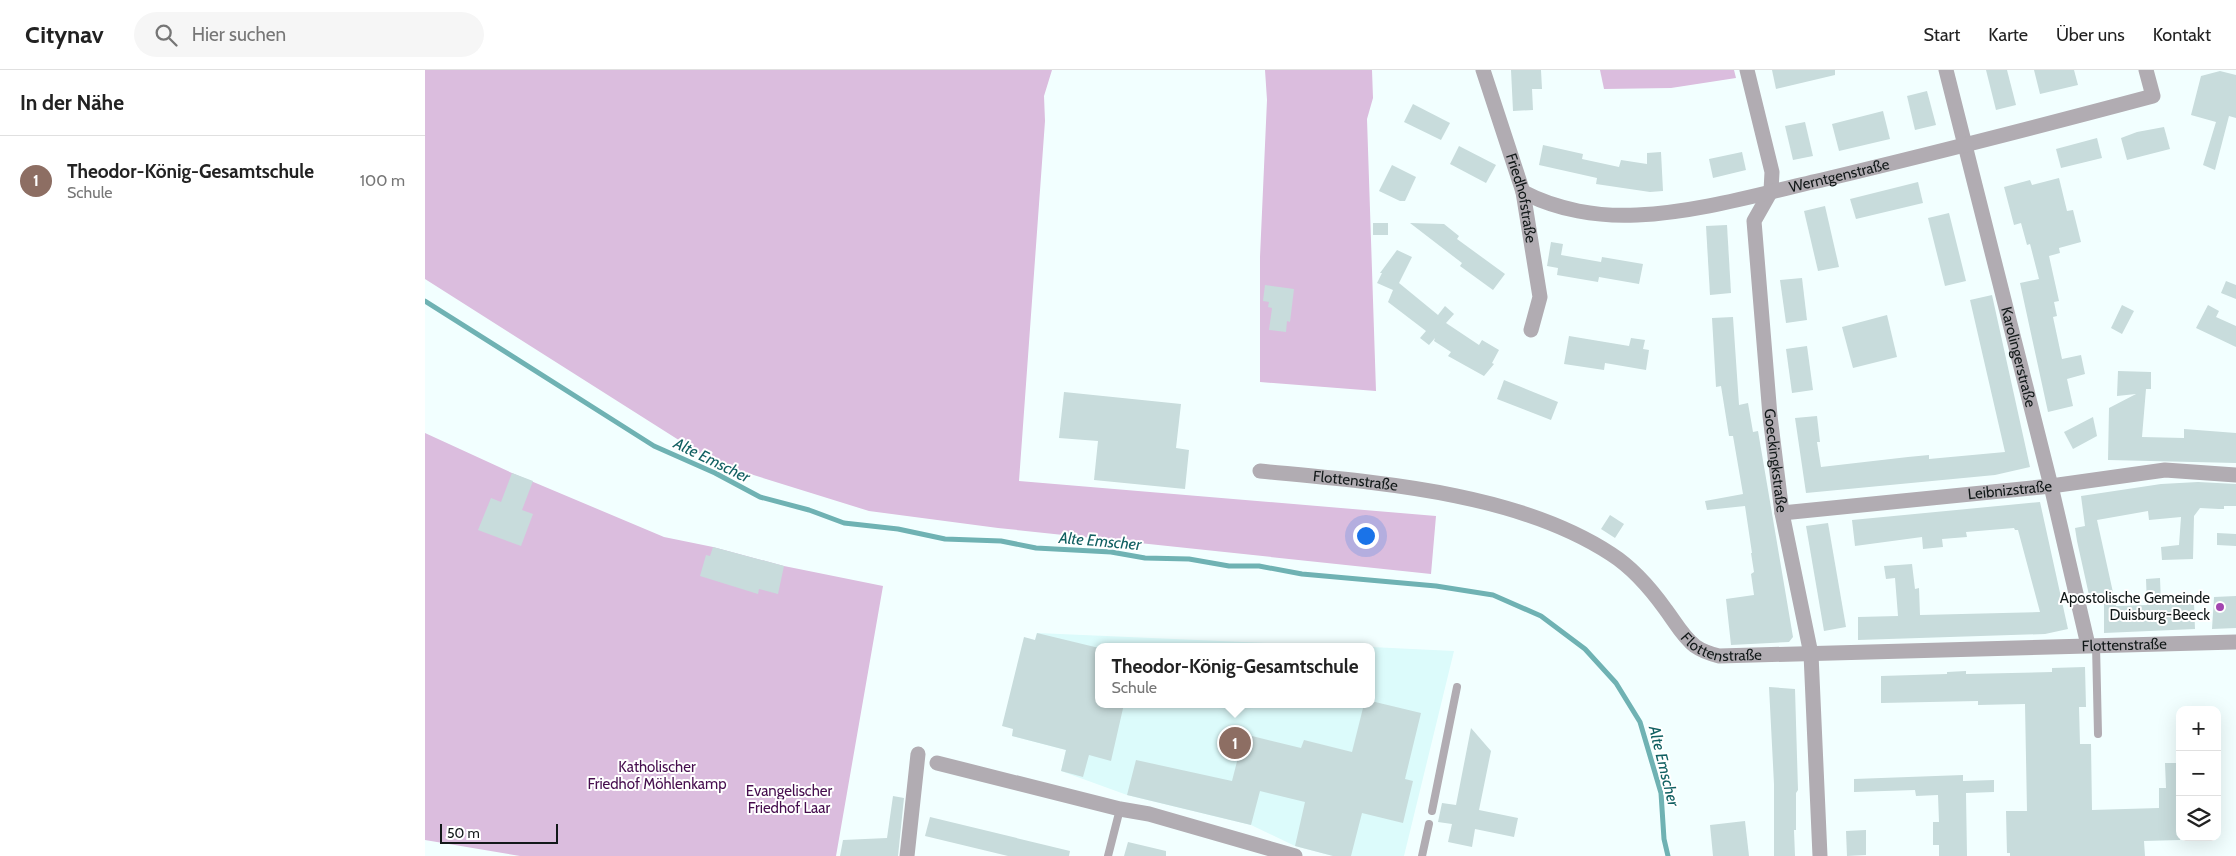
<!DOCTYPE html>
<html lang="de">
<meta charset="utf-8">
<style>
:root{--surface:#fff;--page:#f6f6f6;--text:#222;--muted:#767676;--line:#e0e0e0;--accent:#2563eb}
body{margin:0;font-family:Cabin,sans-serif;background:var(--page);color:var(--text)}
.controls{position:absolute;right:15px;bottom:15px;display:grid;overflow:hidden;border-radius:10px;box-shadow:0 5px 20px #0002}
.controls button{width:45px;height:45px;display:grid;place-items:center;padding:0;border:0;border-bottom:1px solid var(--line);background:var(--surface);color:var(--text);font:25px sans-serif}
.scale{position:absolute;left:15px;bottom:12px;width:118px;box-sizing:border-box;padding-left:5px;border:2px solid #121919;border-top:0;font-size:14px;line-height:18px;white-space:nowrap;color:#121919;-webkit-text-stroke:4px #fff;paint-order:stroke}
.you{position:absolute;left:940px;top:465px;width:18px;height:18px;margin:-12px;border:4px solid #fff;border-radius:50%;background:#1a73e8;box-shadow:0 0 0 8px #1a73e833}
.badge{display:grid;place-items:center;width:32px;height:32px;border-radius:50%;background:var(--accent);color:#fff;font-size:16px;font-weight:700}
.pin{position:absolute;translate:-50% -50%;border:2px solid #fff;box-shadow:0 1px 5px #0006}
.popup{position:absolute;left:670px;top:573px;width:280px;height:65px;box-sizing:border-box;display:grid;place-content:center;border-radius:10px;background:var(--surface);filter:drop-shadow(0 1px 4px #0005);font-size:16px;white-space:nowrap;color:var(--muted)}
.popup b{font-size:19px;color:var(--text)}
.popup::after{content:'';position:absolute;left:50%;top:100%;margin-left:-10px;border:10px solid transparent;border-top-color:var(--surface)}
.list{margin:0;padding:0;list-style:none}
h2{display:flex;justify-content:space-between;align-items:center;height:65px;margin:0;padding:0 20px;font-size:21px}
h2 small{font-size:16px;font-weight:400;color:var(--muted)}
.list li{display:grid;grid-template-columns:32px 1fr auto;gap:15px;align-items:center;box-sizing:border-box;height:90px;padding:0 20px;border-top:1px solid var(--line)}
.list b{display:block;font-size:19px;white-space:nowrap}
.list p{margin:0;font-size:16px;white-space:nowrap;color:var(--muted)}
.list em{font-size:16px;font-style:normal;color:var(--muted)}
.icon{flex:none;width:28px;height:28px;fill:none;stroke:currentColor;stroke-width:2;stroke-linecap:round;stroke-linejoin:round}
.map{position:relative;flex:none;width:1811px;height:786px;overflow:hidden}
header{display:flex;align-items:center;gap:30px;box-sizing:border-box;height:70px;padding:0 25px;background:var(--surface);border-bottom:1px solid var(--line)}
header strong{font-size:24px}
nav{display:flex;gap:28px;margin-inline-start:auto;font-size:18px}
.search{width:350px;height:45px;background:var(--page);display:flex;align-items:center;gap:12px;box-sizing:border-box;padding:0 18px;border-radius:28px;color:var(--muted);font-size:19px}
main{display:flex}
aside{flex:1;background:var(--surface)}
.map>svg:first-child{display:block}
</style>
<header>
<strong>Citynav</strong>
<div class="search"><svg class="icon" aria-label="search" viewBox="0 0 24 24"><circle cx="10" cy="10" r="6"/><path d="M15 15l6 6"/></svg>Hier suchen</div>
<nav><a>Start</a><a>Karte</a><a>Über uns</a><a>Kontakt</a></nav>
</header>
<main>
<aside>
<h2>In der Nähe<small></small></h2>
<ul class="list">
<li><span class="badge" style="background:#8d6e63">1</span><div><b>Theodor-König-Gesamtschule</b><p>Schule</p></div><em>100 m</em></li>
</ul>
</aside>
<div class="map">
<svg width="1811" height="786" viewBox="0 0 1811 786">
<rect width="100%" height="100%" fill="#f2ffff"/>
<polygon fill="#dcfbfb" points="612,563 930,577 674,577 674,634 946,634 946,577 1029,581 979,786 908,786 870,776 826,755 702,725 636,701 641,680 587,666"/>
<g fill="#dbbdde">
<polygon points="0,0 627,0 619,26 620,51 594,411 1011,446 1006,504 573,458 444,441 290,393 0,209"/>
<polygon points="840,0 947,0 948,28 942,49 951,321 835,312 835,187 842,30"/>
<polygon points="1175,0 1309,0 1311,8 1246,18 1179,19"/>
<polygon points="0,363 87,403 239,467 288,477 359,496 458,516 411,786 95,786 0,770"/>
</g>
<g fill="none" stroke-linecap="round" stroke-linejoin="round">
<polyline stroke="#6fb2b3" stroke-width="5" points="0,231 229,376 290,403 335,427 384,440 419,453 473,459 520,469 576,471 611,478 686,482 720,488 764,489 804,496 834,496 877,504 1011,516 1068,525 1116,546 1160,579 1191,613 1215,652 1236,723 1239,769 1243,786"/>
</g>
<g fill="#c8dcdc">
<polygon points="1086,0 1116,0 1117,19 1107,19 1108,40 1088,41"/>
<polygon points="1347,0 1410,0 1410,5 1351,19"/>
<polygon points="1561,0 1582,0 1591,35 1571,40"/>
<polygon points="1609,0 1649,0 1653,15 1615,24"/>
<polygon points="1795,1 1811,5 1811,48 1804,46 1790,100 1778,95 1791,52 1766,45 1776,6"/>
<polygon points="1502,21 1511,55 1490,60 1482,26"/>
<polygon points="988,34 1025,53 1016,70 979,52"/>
<polygon points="1458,41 1465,69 1414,81 1407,54"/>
<polygon points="1380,52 1388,86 1368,90 1360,56"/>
<polygon points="1739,57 1745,79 1702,90 1696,68 1712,62"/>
<polygon points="1672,68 1677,88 1636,98 1631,79"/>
<polygon points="1118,75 1158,84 1157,89 1194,97 1196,90 1222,94 1222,83 1236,82 1238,121 1225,122 1171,114 1172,108 1114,95"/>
<polygon points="1034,76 1071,95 1061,113 1025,94"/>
<polygon points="1317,82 1321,100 1288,108 1284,89"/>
<polygon points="967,95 991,107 980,131 975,131 954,121"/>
<polygon points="1634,108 1642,141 1648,140 1656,172 1634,178 1635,183 1624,186 1634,231 1629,232 1632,246 1628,247 1637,289 1656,285 1660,304 1642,309 1648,336 1623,342 1595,213 1614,209 1605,174 1602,175 1596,153 1589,155 1579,117 1605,110 1607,115"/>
<polygon points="1493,112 1498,133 1431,149 1425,129"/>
<polygon points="1400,136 1414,197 1393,201 1379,141"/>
<polygon points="1524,143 1541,211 1520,216 1503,148"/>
<rect x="948" y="153" width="15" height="12"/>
<polygon points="985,153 1019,154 1034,166 1032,169 1080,204 1068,220 1035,196 1037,193"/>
<polygon points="1302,155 1306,223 1285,225 1281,156"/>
<polygon points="1126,172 1138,174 1136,185 1176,192 1177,187 1218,194 1214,214 1174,207 1173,212 1132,205 1133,198 1122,196"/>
<polygon points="972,180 987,187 974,213 1013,245 1020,236 1029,244 1021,253 1054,275 1057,270 1074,280 1067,293 1069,294 1059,306 1023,286 1026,282 1009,271 1010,268 1004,275 995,268 1001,261 963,232 968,220 952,213 957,203 955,203"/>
<polygon points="1377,208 1382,250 1361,253 1355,210"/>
<polygon points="1801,211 1811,215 1811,229 1796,223"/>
<polygon points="840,215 869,219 865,252 862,251 861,262 844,260 847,238 843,237 844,232 838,231"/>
<polygon points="1567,225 1605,397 1570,405 1381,423 1370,348 1392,346 1395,372 1392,372 1396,397 1483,387 1504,385 1504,389 1580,382 1545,230"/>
<polygon points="1697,235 1709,241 1697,264 1686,258"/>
<polygon points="1783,235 1794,241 1791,247 1811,256 1811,277 1771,258"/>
<polygon points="1462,245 1472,287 1428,298 1417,257"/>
<polygon points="1308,247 1314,335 1323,333 1328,362 1333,361 1368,567 1364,572 1306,575 1301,529 1329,525 1326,504 1329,502 1326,483 1327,483 1320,436 1282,440 1280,431 1318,424 1308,366 1304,366 1296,316 1291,317 1287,248"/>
<polygon points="1144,266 1204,276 1206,268 1220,270 1218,279 1224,280 1221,300 1180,293 1179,300 1139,294"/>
<polygon points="1382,276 1388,320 1367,323 1361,279"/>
<polygon points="1693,301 1726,302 1726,319 1721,319 1717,367 1759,368 1759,359 1811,363 1811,393 1683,390 1684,338 1711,324 1692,326"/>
<polygon points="1079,310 1133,332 1126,350 1072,329"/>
<polygon points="639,322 756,334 751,378 764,380 760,419 669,410 673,371 634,368"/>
<polygon points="1668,347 1672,366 1648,379 1639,362"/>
<polygon points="87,403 108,411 97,440 108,444 96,476 53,460 66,428 76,432"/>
<polygon points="1773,412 1811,414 1811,436 1799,436 1799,439 1794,439 1775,438 1769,446 1768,489 1737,490 1736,477 1754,475 1756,447 1724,450 1723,441 1672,450 1691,536 1722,535 1721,509 1735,508 1736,534 1769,533 1770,559 1679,563 1679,531 1666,534 1652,471 1650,458 1660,456 1656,426 1736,414"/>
<polygon points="1615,432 1643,559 1620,564 1433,570 1433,547 1473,546 1470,508 1461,509 1459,496 1487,494 1490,519 1494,518 1495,545 1615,542 1593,460 1590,460 1589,458 1541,462 1542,467 1517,469 1518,477 1498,479 1497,467 1430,476 1427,450"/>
<polygon points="1185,445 1199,454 1190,468 1176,459"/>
<polygon points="1403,453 1421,557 1399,561 1381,456"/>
<polygon points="1792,463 1811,464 1811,476 1792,475"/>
<polygon points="288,477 359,496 353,524 334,519 333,524 275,506 281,485 285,486"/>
<polygon points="1811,526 1811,558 1787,559 1789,527"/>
<polygon points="612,563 674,578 674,634 699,634 686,691 664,685 658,707 636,701 641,680 587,666 588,659 577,656 599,567 610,570"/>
<polygon points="1660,597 1661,637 1654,637 1655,674 1666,674 1667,740 1734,738 1734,718 1741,718 1740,693 1755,693 1755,770 1719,771 1720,786 1585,786 1585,783 1582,783 1581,741 1602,741 1600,634 1553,635 1553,631 1456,633 1456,606 1522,604 1522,602 1541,601 1541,604 1627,602 1627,598"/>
<polygon points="1344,617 1370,619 1373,720 1371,723 1371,760 1369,760 1370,786 1349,786 1349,714"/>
<polygon points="946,631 996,643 980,709 988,711 978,753 937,743 926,786 908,786 870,776 880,732 835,721 826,755 702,725 711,690 807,711 819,664 876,678 879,670 927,682 939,634 946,634"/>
<polygon points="1046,658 1066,681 1054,740 1093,748 1089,767 1050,759 1047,777 1023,772 1027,754 1013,752 1017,733 1031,735"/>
<polygon points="1538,705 1538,711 1569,710 1569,722 1541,723 1542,786 1514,786 1514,775 1508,775 1508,752 1514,752 1513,725 1491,726 1490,720 1429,722 1429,709"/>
<polygon points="468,726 479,728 473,786 415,786 418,770 462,768"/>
<polygon points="505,747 645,781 644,786 583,786 500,766"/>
<polygon points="1320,751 1324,786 1288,786 1285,755"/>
<polygon points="1441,760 1441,785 1422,786 1421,761"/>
<polygon points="703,772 741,781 741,786 699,786"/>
</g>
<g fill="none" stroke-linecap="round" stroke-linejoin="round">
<g stroke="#b1acb2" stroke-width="8">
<polyline points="1671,575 1673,664"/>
<polyline points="1007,741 1032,617"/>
<polyline points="683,786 695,739"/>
<polyline points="997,786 1004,754"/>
</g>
<g stroke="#b1acb2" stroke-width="15">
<path id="s1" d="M1058,0L1098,122L1115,227L1106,260"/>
<path id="s2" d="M1322,0L1347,102L1346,121L1329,151L1345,346L1357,443L1386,584L1395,786"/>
<path id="s3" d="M1521,0L1626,416L1663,575"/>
<path id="s4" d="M1098,122C1132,140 1173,147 1212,145C1276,142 1338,123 1401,109C1510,83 1619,55 1728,26L1721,0"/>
<path id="s5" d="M835,401C947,412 1090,421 1186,484C1208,498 1226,519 1241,540C1250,552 1258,567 1270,576C1277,581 1286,584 1294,586L1811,572"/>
<path id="s6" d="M1357,443L1626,416L1740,400L1811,405"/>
<polyline points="512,693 695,739 724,744 870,786"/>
<polyline points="482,786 493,684"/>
</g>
</g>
<circle fill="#a346b0" stroke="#fff" stroke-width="2" cx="1795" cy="537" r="5"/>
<g text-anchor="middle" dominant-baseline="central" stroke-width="4" stroke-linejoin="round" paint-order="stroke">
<g font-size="15" fill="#121919" stroke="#fff">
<text stroke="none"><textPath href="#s4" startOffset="324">Werntgenstraße</textPath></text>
<text stroke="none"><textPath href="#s1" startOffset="134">Friedhofstraße</textPath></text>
<text stroke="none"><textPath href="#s3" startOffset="296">Karolingerstraße</textPath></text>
<text stroke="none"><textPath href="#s2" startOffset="399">Goeckingkstraße</textPath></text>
<text stroke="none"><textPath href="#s5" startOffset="96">Flottenstraße</textPath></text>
<text stroke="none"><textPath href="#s6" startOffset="229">Leibnizstraße</textPath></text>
<text stroke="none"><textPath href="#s5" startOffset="516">Flottenstraße</textPath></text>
<text stroke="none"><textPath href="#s5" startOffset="921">Flottenstraße</textPath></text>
</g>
<g font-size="15" fill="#121919" stroke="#fff" text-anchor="end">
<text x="1785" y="528">Apostolische Gemeinde<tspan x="1785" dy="17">Duisburg-Beeck</tspan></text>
</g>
<g font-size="15" fill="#460e4e" stroke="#fff">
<text x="232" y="697">Katholischer<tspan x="232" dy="17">Friedhof Möhlenkamp</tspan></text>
<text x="364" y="721">Evangelischer<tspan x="364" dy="17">Friedhof Laar</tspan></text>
</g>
<g font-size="16" font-style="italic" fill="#116062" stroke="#fff">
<text transform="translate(287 390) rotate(26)">Alte Emscher</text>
<text transform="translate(675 471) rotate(5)">Alte Emscher</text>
<text transform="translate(1239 696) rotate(76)">Alte Emscher</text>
</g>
</g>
</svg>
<div class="controls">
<button>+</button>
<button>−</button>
<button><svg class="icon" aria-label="layers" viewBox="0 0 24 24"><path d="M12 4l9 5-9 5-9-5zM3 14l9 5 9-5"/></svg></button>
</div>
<div class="scale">50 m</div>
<div class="you"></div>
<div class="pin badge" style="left:810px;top:673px;background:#8d6e63">1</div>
<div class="popup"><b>Theodor-König-Gesamtschule</b>Schule</div>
</div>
</main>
